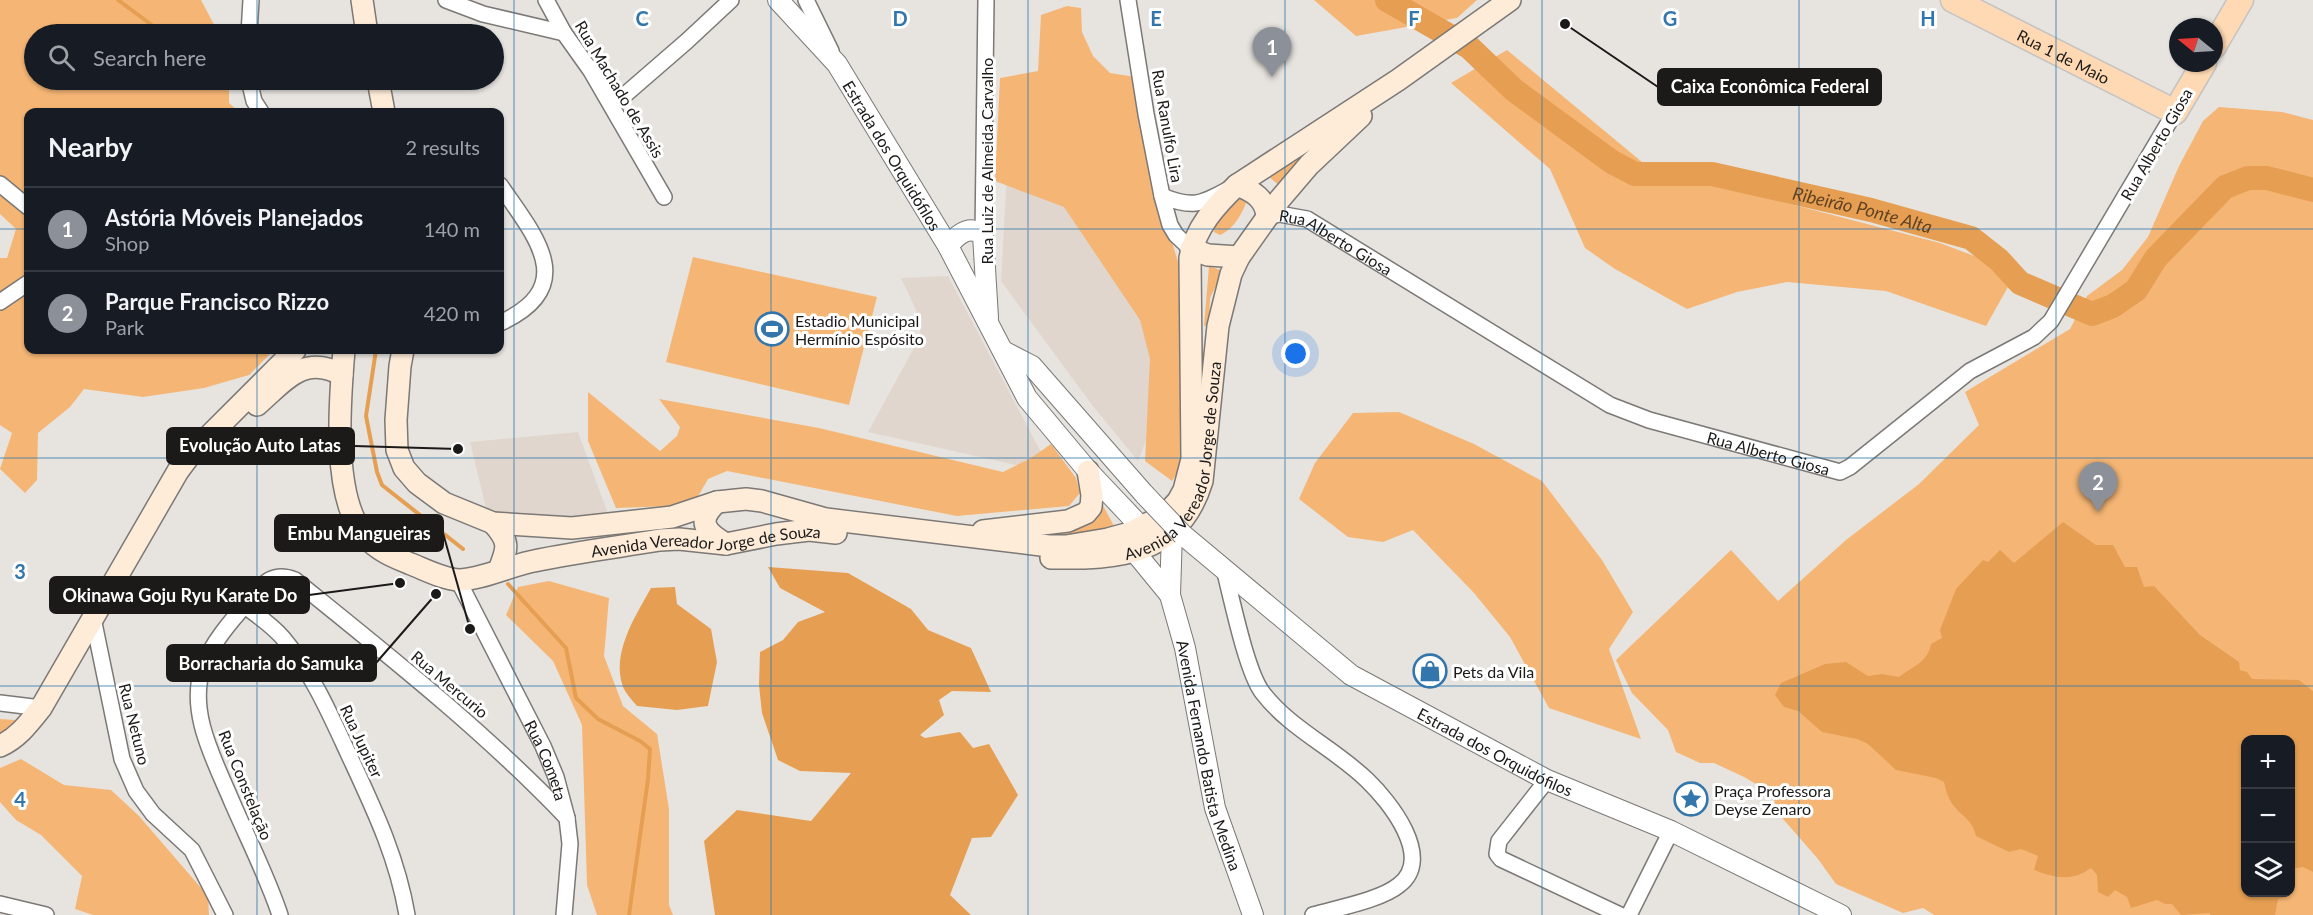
<!DOCTYPE html>
<meta charset="utf-8">
<style>
:root{--surface:#171b24;--page:#20242c;--text:#f1f3f6;--muted:#9ea1a6;--line:#363941;--accent:#8c9099}
body{margin:0;font-family:Lato,sans-serif;background:var(--page);color:var(--text)}
.controls{position:absolute;right:18px;bottom:18px;display:grid;overflow:hidden;border-radius:12px;box-shadow:0 2px 4px #0004}
.controls button{width:54px;height:54px;display:grid;place-items:center;padding:0;border:0;border-bottom:2px solid var(--line);background:var(--surface);color:var(--text);font:30px sans-serif}
.compass{position:absolute;left:2169px;top:18px;width:54px;height:54px;border-radius:50%;background:var(--surface);box-shadow:0 2px 4px #0004;rotate:288deg}
.you{position:absolute;left:1296px;top:354px;width:21px;height:21px;margin:-15px;border:4px solid #fff;border-radius:50%;background:#1a73e8;box-shadow:0 0 0 9px #1a73e833}
.badge{display:grid;place-items:center;width:39px;height:39px;border-radius:50%;background:var(--accent);color:#fff;font-size:20px;font-weight:700}
.pin{position:absolute;translate:-50% -50px;filter:drop-shadow(0 2px 3px #0008)}
.pin::after{content:'';position:absolute;top:32px;width:21px;height:18px;background:inherit;clip-path:polygon(0 0,100% 0,50% 100%)}
.list{margin:0;padding:0;list-style:none}
h2{display:flex;justify-content:space-between;align-items:center;height:78px;margin:0;padding:0 24px;font-size:26px}
h2 small{font-size:20px;font-weight:400;color:var(--muted)}
.list li{display:grid;grid-template-columns:39px 1fr auto;gap:18px;align-items:center;box-sizing:border-box;height:84px;padding:0 24px;border-top:2px solid var(--line)}
.list b{display:block;font-size:22px;white-space:nowrap}
.list p{margin:0;font-size:20px;white-space:nowrap;color:var(--muted)}
.list em{font-size:20px;font-style:normal;color:var(--muted)}
.icon{flex:none;width:33px;height:33px;fill:none;stroke:currentColor;stroke-width:2;stroke-linecap:round;stroke-linejoin:round}
.map{position:relative;flex:none;width:2313px;height:915px;overflow:hidden}
.search{position:absolute;background:var(--surface);box-shadow:0 2px 4px #0004;left:24px;top:24px;width:480px;height:66px;display:flex;align-items:center;gap:15px;box-sizing:border-box;padding:0 21px;border-radius:33px;color:var(--muted);font-size:22px}
.panel{position:absolute;background:var(--surface);box-shadow:0 2px 4px #0004;left:24px;top:108px;width:480px;height:246px;border-radius:12px}
.map>svg:first-child{display:block}
</style>
<div class="map">
<svg width="2313" height="915" viewBox="0 0 2313 915">
<rect width="100%" height="100%" fill="#e7e4e0"/>
<g fill="#e0d6cd">
<polygon points="1009,136 1117,253 1166,388 1138,461 1092,405 1001,281"/>
<polygon points="948,276 1052,473 868,432 921,335 916,310 901,278"/>
<polygon points="578,432 610,519 555,526 487,512 470,442"/>
</g>
<g fill="#f5b675" fill-rule="evenodd">
<polygon points="0,0 201,0 219,34 34,34 34,80 229,80 229,103 239,112 28,112 28,350 274,350 249,375 204,388 143,397 84,389 70,407 38,433 37,480 25,493 0,469 12,433 0,425 0,258 7,258 16,229 0,214"/>
<polygon points="1314,0 1477,0 1457,18 1356,36"/>
<polygon points="1067,6 1081,8 1082,32 1093,56 1110,73 1136,77 1153,180 1179,265 1185,461 1172,481 1145,461 1150,359 1140,320 1064,207 995,181 1000,78 1038,71 1041,15"/>
<polygon points="1507,50 1648,167 1940,243 1985,260 2008,287 1986,326 1886,291 1787,282 1737,292 1687,309 1615,269 1585,248 1550,169 1451,83"/>
<path d="M2219,107L2282,112L2313,120V915H1934L1923,908L1903,913L1836,884L1818,859L1777,812L1773,794L1744,777L1714,763H1700L1676,752L1668,730L1632,693L1616,660L1731,550L1778,601L1846,540L1919,484L1979,425L1965,392L2070,329L2087,296L2122,270L2148,237L2179,166L2203,121ZM2246,740H2290V892H2246Z"/>
<polygon points="1316,141 1280,186 1269,177"/>
<path d="M1243,191L1247,200C1243,213 1233,230 1220,235L1214,232C1216,214 1231,203 1243,191Z"/>
<polygon points="693,257 877,297 849,405 666,362"/>
<polygon points="1209,266 1223,271 1210,298 1209,325 1204,326"/>
<polygon points="588,392 660,451 677,436 680,427 659,399 819,428 1003,472 1031,458 1051,444 1076,478 1080,493 1069,506 957,516 727,471 708,479 696,500 672,506 616,508 588,441"/>
<polygon points="1399,412 1474,444 1542,481 1602,560 1633,612 1609,649 1641,739 1549,708 1510,637 1474,593 1413,530 1383,542 1348,537 1299,499 1315,463 1353,413"/>
<path d="M1099,498L1115,528L1065,538L1025,533C1048,535 1077,538 1092,517C1096,512 1097,504 1099,498Z"/>
<polygon points="549,581 609,598 604,656 623,706 657,734 669,809 669,905 673,915 597,915 587,885 582,725 553,661 506,615 518,587"/>
<polygon points="0,719 15,720 18,724 0,735"/>
<polygon points="21,759 64,785 111,790 139,816 208,896 209,915 93,915 75,909 82,876 41,835 16,820 0,802 0,768"/>
</g>
<g fill="#e69f52">
<path d="M2063,522L2096,545H2113L2125,567H2137L2144,587L2154,586L2200,635L2239,662L2240,670L2247,672L2252,679L2299,680L2313,691V872L2303,867L2291,869L2290,740H2246V892L2286,893L2285,897L2278,899L2275,915H2210V913L2181,915L2172,904H2165L2157,900L2131,908L2127,897L2115,890L2108,897L2098,892L2097,875L2091,868C2072,882 2055,878 2034,870L2038,856L2021,849L2009,852L1976,836C1972,819 1963,818 1953,805C1948,798 1946,791 1944,782L1936,778L1896,770L1868,744L1857,739L1822,732L1798,711L1784,707L1775,695L1781,683L1825,664L1846,662L1868,676L1882,674L1899,677C1913,666 1927,663 1931,644L1942,638L1940,630L1956,589L1983,560L1988,562L2000,550L2014,563Z"/>
<polygon points="768,567 848,573 911,609 928,630 971,648 991,692 952,691 939,700 944,715 920,735 925,738 960,732 973,748 989,744 1018,795 991,837 972,838 950,895 971,915 715,915 704,841 737,810 811,821 851,773 800,771 778,760 762,713 759,685 760,652 783,640 798,622 825,612 780,588"/>
<path d="M675,587L677,604L711,629L717,662L708,706L677,710L637,706C633,701 626,694 623,687C611,653 635,617 651,588Z"/>
</g>
<g fill="none" stroke-linecap="round" stroke-linejoin="round">
<g stroke="#e69f52" stroke-width="4">
<polyline points="118,0 164,34"/>
<polyline points="202,80 205,82"/>
<polyline points="376,350 366,416 377,472 382,485 463,549"/>
<polyline points="508,584 566,648 576,698 598,719 640,741 650,749 648,779 629,915"/>
</g>
<path stroke="#e69f52" stroke-width="24" id="s1" d="M1387,0L1469,47L1514,90L1612,162L1635,174H1712L1871,210L1971,238L1999,260L2020,283L2092,314L2113,306L2136,290L2156,258L2225,187L2248,178H2267L2313,190"/>
<g stroke="#7b7875" stroke-width="18">
<g id="minor">
<polyline points="446,0 483,14 564,33"/>
<polyline points="546,0 564,33 591,71 664,197"/>
<polyline points="806,0 831,51"/>
<polyline points="1128,0 1146,114 1162,196 1170,225 1176,235 1191,249"/>
<polyline points="249,34 251,0"/>
<polyline points="249,80 254,101 261,112"/>
<polyline points="612,106 687,41 731,0"/>
<polyline points="0,184 28,207"/>
<path d="M500,185C534,235 581,286 500,323"/>
<path d="M1162,196C1191,208 1200,205 1227,190"/>
<path id="s2" d="M1267,217L1279,214L1307,219L1610,405L1649,420L1840,472L1850,467L1970,371L2034,337L2051,321L2175,112"/>
<polyline points="983,235 986,0"/>
<polyline points="0,302 28,283"/>
<path d="M1224,569C1232,599 1246,670 1262,692C1290,729 1334,748 1367,780C1389,801 1435,858 1399,885C1381,900 1337,908 1313,915"/>
<path id="s3" d="M458,580L543,746L556,777L567,818L570,844L564,915"/>
<path d="M245,606C258,616 272,625 283,638C311,671 330,714 348,753C373,807 397,856 407,915"/>
<polyline points="93,618 122,759 136,791 153,814 192,850 225,915"/>
<polyline points="0,703 41,708"/>
<polyline points="1547,780 1499,841 1497,854 1501,859 1620,915"/>
<polyline points="0,904 46,915"/>
<path d="M280,915C267,876 248,839 232,802C215,761 187,712 203,667C211,644 231,621 247,603C261,587 270,570 295,580C389,656 483,730 567,818"/>
<polyline points="1629,915 1671,831"/>
</g>
</g>
<g stroke="#7b7875" stroke-width="22">
<g id="tertiary">
<path id="s4" d="M778,0L837,64L948,246L1027,398L1088,471L1142,528"/>
<path d="M948,246C957,235 969,224 983,235L988,318"/>
<polyline points="1003,351 1032,366 1145,495"/>
<path id="s5" d="M1172,532L1170,595L1185,648L1215,808L1253,915"/>
<path id="s6" d="M1183,535L1351,675L1547,780L1671,831L1841,915"/>
<polyline points="1134,551 1170,595"/>
</g>
</g>
<g stroke="#7b7875" stroke-width="24">
<g id="secondary">
<polyline points="362,0 367,34"/>
<polyline points="378,80 384,112"/>
<path d="M1237,185C1253,191 1266,199 1267,217"/>
<polyline points="1191,249 1208,255 1239,257"/>
<path id="s7" d="M344,350C340,398 331,498 365,536C378,551 394,557 411,564C426,570 443,579 459,580C480,580 512,565 534,561C576,552 618,547 660,540L679,539L726,544L776,534L809,530L836,533"/>
<path d="M403,350L400,366L396,420L397,450L404,468L417,483L444,503L493,523L572,528L672,517L717,502L746,499L762,501L826,519L1049,546H1066L1108,539L1130,533L1166,514L1178,501L1184,490L1192,459L1190,258C1195,228 1216,205 1237,185L1398,80L1510,0"/>
<path d="M257,405C284,382 303,353 342,375"/>
<path d="M717,502C696,521 705,532 726,544"/>
<path d="M493,523C510,542 508,547 499,570"/>
<polyline points="983,531 1068,521 1086,513 1091,507 1092,495 1088,471"/>
<path id="s8" d="M1051,558C1119,559 1179,556 1202,481L1218,326L1231,274L1239,257L1280,199L1309,165L1361,116"/>
<path d="M0,746C18,738 29,723 41,708L178,471L190,455L295,350"/>
</g>
</g>
<g stroke="#c4c3c3" stroke-width="27">
<g id="primary">
<path id="s9" d="M1953,0L2175,112L2204,63"/>
<polyline points="2214,46 2241,0"/>
</g>
</g>
<use href="#minor" stroke="#fff" stroke-width="15"/>
<use href="#tertiary" stroke="#fff" stroke-width="20"/>
<use href="#secondary" stroke="#feecd9" stroke-width="21"/>
<use href="#primary" stroke="#fed9b3" stroke-width="24"/>
<g stroke="#7b7875" stroke-width="22" stroke-linecap="butt">
<polyline id="tertiary-bridge" points="1145,495 1183,535"/>
</g>
<use href="#tertiary-bridge" stroke="#fff" stroke-width="20"/>
</g>
<path fill="none" stroke="#3376ac" stroke-width="1.5" stroke-opacity="0.55" d="M257,0V34M514,0V915M771,0V915M1028,0V915M1285,0V915M1542,0V915M1799,0V915M2056,0V915M257,80V112M0,229H28M500,229H2313M257,350V915M0,458H2313M0,686H2313"/>
<defs>
<g id="stadium-ring" transform="scale(1.725)"><circle r="9.5" fill="#fff" stroke="#3376ac" stroke-width="1.5"/><path d="M0-5a6.5 5 0 1 0 0 10a6.5 5 0 1 0 0-10ZM-3.5-1.8h7v3.6h-7Z" fill="#3376ac"/></g>
<g id="shop-ring" transform="scale(1.725)"><circle r="9.5" fill="#fff" stroke="#3376ac" stroke-width="1.5"/><path d="M-5-2.5h2.3a2.7 3.5 0 0 1 5.4 0H5L5.5 6h-11ZM-1.5-2.5h3a1.5 2.3 0 0 0-3 0Z" fill="#3376ac"/></g>
<g id="sight-ring" transform="scale(1.725)"><circle r="9.5" fill="#fff" stroke="#3376ac" stroke-width="1.5"/><path d="M0-6L1.8-2.2L6-1.7L2.9 1.2L3.7 5.4L0 3.3L-3.7 5.4L-2.9 1.2L-6-1.7L-1.8-2.2Z" fill="#3376ac"/></g>
</defs>
<g fill-rule="evenodd">
<use href="#stadium-ring" x="772" y="329"/>
<use href="#shop-ring" x="1430" y="671"/>
<use href="#sight-ring" x="1691" y="799"/>
</g>
<g text-anchor="middle" dominant-baseline="central" stroke-width="6" stroke-linejoin="round" paint-order="stroke">
<g font-size="16" fill="#1c1a19" stroke="#fff">
<text stroke="none"><textPath href="#s9" startOffset="124">Rua 1 de Maio</textPath></text>
<text transform="translate(620 89) rotate(59)">Rua Machado de Assis</text>
<text transform="translate(1168 126) rotate(80)">Rua Ranulfo Lira</text>
<text transform="translate(2156 144) rotate(-60)">Rua Alberto Giosa</text>
<text stroke="none"><textPath href="#s4" startOffset="194">Estrada dos Orquidófilos</textPath></text>
<text transform="translate(986 161) rotate(-90)">Rua Luiz de Almeida Carvalho</text>
<text stroke="none"><textPath href="#s2" startOffset="76">Rua Alberto Giosa</textPath></text>
<text stroke="none"><textPath href="#s2" startOffset="562">Rua Alberto Giosa</textPath></text>
<text stroke="none"><textPath href="#s8" startOffset="190">Avenida Vereador Jorge de Souza</textPath></text>
<text stroke="none"><textPath href="#s7" startOffset="548">Avenida Vereador Jorge de Souza</textPath></text>
<text transform="translate(450 684) rotate(40)">Rua Mercurio</text>
<text transform="translate(135 724) rotate(76)">Rua Netuno</text>
<text transform="translate(362 741) rotate(65)">Rua Jupiter</text>
<text stroke="none"><textPath href="#s6" startOffset="382">Estrada dos Orquidófilos</textPath></text>
<text stroke="none"><textPath href="#s5" startOffset="228">Avenida Fernando Batista Medina</textPath></text>
<text stroke="none"><textPath href="#s3" startOffset="201">Rua Cometa</textPath></text>
<text transform="translate(246 785) rotate(68)">Rua Constelação</text>
</g>
<g font-size="16" fill="#1c1a19" stroke="#fff" text-anchor="start">
<text x="795" y="320">Estadio Municipal<tspan x="795" dy="18">Hermínio Espósito</tspan></text>
<text x="1453" y="671">Pets da Vila</text>
<text x="1714" y="790">Praça Professora<tspan x="1714" dy="18">Deyse Zenaro</tspan></text>
</g>
<g font-size="18" font-style="italic" fill="#604222" stroke="#fff">
<text stroke="none"><textPath href="#s1" startOffset="536">Ribeirão Ponte Alta</textPath></text>
</g>
</g>
<g font-size="20" text-anchor="middle" font-weight="bold" fill="#3376ac" stroke="#fff" stroke-width="6" stroke-linejoin="round" paint-order="stroke">
<text x="642" y="26">C</text>
<text x="900" y="26">D</text>
<text x="1156" y="26">E</text>
<text x="1414" y="26">F</text>
<text x="1670" y="26">G</text>
<text x="1928" y="26">H</text>
<text x="20" y="579">3</text>
<text x="20" y="807">4</text>
</g>
<path fill="none" stroke="#1c1a19" stroke-width="2" d="M1565 24L1658 87M458 449L354 446M470 629L443 533M400 583L309 595M436 594L376 663"/>
<g fill="#1c1a19" stroke="#fff" stroke-width="2">
<circle cx="1565" cy="24" r="6"/>
<circle cx="458" cy="449" r="6"/>
<circle cx="470" cy="629" r="6"/>
<circle cx="400" cy="583" r="6"/>
<circle cx="436" cy="594" r="6"/>
</g>
<g fill="#1c1a19" stroke="#1c1a19" stroke-width="2">
<rect x="1658" y="69" width="223" height="36" rx="6"/>
<rect x="167" y="428" width="187" height="36" rx="6"/>
<rect x="275" y="515" width="168" height="36" rx="6"/>
<rect x="50" y="577" width="259" height="36" rx="6"/>
<rect x="167" y="645" width="209" height="36" rx="6"/>
</g>
<g font-size="18" text-anchor="middle" font-weight="bold" fill="#fff">
<text x="1770" y="93">Caixa Econômica Federal</text>
<text x="260" y="452">Evolução Auto Latas</text>
<text x="359" y="540">Embu Mangueiras</text>
<text x="180" y="602">Okinawa Goju Ryu Karate Do</text>
<text x="271" y="670">Borracharia do Samuka</text>
</g>
</svg>
<div class="controls">
<button>+</button>
<button>−</button>
<button><svg class="icon" aria-label="layers" viewBox="0 0 24 24"><path d="M12 4l9 5-9 5-9-5zM3 14l9 5 9-5"/></svg></button>
</div>
<svg class="compass" viewBox="-18 -18 36 36"><path d="M0-13l5 13h-10z" fill="#e53935"/><path d="M0 13l5-13h-10z" fill="#9ea1a6"/></svg>
<div class="you"></div>
<div class="pin badge" style="left:1272px;top:77px">1</div>
<div class="pin badge" style="left:2098px;top:512px">2</div>
<div class="search"><svg class="icon" aria-label="search" viewBox="0 0 24 24"><circle cx="10" cy="10" r="6"/><path d="M15 15l6 6"/></svg>Search here</div>
<section class="panel">
<h2>Nearby<small>2 results</small></h2>
<ul class="list">
<li><span class="badge">1</span><div><b>Astória Móveis Planejados</b><p>Shop</p></div><em>140 m</em></li>
<li><span class="badge">2</span><div><b>Parque Francisco Rizzo</b><p>Park</p></div><em>420 m</em></li>
</ul>
</section>
</div>
